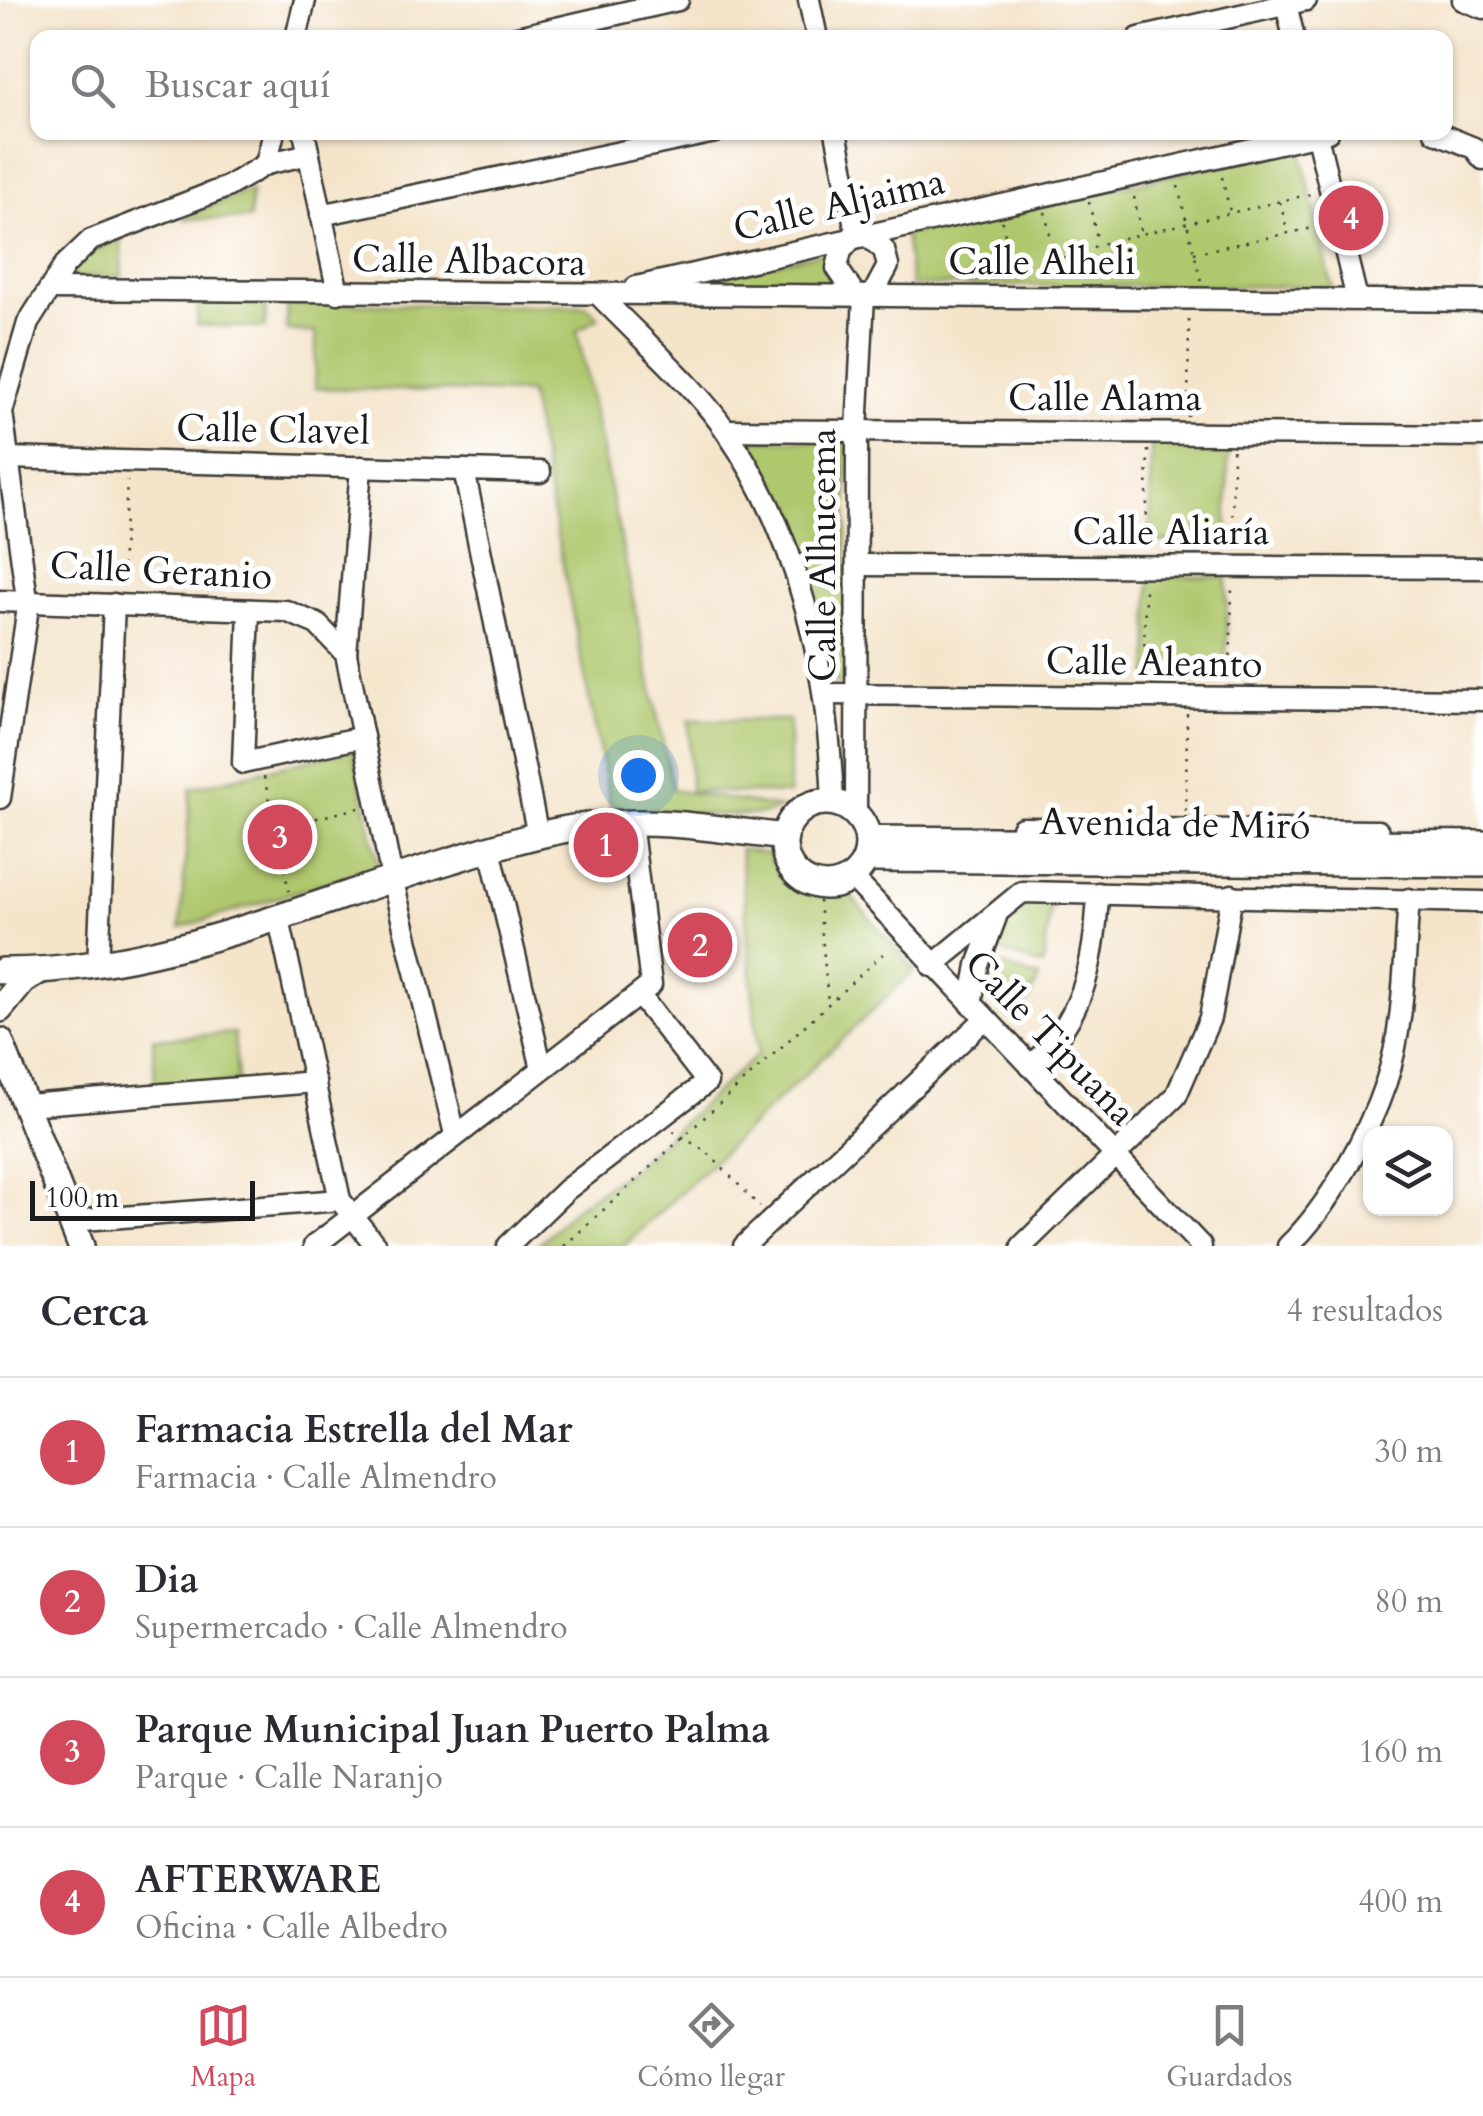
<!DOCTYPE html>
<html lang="es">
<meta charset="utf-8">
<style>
:root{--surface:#fff;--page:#f7f7f7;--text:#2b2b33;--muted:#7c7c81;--line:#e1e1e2;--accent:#d1495b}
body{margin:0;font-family:Cardo,serif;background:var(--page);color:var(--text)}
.controls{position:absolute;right:30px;bottom:30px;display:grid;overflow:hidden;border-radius:20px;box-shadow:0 2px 8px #0004}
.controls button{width:90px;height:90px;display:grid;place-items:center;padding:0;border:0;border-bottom:2px solid var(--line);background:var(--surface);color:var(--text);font:50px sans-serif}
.scale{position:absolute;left:30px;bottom:25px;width:225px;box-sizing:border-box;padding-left:10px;border:5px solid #1c1c1c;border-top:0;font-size:28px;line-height:35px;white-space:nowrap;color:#1c1c1c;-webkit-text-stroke:8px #fff;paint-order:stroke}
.you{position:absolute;left:638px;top:775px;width:35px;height:35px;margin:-25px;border:8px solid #fff;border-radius:50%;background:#1a73e8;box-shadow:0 0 0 15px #1a73e833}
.badge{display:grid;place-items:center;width:65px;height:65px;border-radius:50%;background:var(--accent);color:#fff;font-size:32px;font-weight:700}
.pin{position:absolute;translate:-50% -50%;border:5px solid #fff;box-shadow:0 2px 10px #0006}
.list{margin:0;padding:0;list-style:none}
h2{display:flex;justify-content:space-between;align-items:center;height:130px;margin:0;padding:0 40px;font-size:42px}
h2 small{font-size:32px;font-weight:400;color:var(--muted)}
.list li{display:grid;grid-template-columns:65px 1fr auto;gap:30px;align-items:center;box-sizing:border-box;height:150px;padding:0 40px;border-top:2px solid var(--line)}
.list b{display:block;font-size:38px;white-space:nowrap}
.list p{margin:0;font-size:32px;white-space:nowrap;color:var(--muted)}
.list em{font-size:32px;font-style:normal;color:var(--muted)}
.icon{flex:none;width:55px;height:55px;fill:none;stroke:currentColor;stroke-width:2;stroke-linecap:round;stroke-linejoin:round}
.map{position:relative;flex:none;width:1483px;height:1246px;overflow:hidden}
.search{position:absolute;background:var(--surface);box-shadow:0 2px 8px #0004;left:30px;right:30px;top:30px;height:110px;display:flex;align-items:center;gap:25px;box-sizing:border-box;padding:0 35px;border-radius:20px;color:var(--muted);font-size:38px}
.sheet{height:730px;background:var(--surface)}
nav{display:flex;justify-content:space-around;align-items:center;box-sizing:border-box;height:140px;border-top:2px solid var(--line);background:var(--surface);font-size:28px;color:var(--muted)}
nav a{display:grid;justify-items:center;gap:5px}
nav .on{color:var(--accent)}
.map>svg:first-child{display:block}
</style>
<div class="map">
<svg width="1483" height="1246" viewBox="0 0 1483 1246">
<rect width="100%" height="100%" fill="#fff"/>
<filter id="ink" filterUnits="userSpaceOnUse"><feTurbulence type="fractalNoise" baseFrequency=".01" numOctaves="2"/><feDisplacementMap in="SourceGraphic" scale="20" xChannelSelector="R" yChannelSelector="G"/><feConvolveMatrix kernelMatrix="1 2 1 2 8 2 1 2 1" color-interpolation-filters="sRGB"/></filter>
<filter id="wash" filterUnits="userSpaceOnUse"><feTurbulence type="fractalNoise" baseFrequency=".0048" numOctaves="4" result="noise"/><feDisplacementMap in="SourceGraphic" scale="40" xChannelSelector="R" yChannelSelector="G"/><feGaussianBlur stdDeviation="2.25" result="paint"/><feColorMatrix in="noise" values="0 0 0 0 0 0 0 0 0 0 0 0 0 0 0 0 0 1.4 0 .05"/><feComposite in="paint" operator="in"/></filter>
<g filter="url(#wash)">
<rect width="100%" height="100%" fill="#f4e4ca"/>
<g fill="#afc76d" stroke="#667244" stroke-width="2.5">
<polygon points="1300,147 1332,287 911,285 905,234"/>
<polygon points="251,191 250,219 184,219 184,215"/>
<polygon points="121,238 122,277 68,277 87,254"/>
<polygon points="826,252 830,285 708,282 707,277"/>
<polygon points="198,301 266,303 265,328 197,325"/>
<path d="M288,303L587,306L599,317L577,331L673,790L781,808C758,825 649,806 611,809L529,393L315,388L316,333L286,330Z"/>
<polygon points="748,439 847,441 846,685 836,684 830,643 806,564"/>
<polygon points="1151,443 1228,444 1227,545 1150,541"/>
<polygon points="1150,576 1227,577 1226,677 1149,677"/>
<polygon points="689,720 789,720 789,794 690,791"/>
<polygon points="353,749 379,866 180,928 191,788"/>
<path d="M740,849L769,854C782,893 809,898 847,892L915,970L624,1246H537L576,1207L630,1170L758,1054Z"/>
<polygon points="1034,903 1051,903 1043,966 990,948 1008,915"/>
<polygon points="987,960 1039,978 1028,1001 1010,1018 988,994"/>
<polygon points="234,1033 238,1082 155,1088 153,1039"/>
</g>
</g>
<g filter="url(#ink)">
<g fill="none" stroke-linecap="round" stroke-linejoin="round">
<g stroke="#3c3a36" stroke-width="25">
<g id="minor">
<polyline points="809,0 817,38"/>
<polyline points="1285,0 1294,38"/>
<polyline points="1463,0 1483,8"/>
<polyline points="296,38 305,0"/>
<polyline points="513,38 678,0"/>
<polyline points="1139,38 1306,0"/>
<polyline points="304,132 338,293"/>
<polyline points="836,132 857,236"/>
<polyline points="1316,132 1357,299"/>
<polyline points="1435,132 1474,148 1483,159"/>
<polyline points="266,164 274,132"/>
<polyline points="321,215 715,132"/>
<polyline points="865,234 884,250 888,266 872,296"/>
<polyline points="853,237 841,251 837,268 856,296"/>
<polyline points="636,287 1328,132"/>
<polyline points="50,289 1483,301"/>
<path d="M600,296C637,335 697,388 726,431C802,542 828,671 833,803"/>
<polyline points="726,430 1483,436"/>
<polyline points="5,458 540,472"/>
<polyline points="464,470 538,836"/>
<polyline points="859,565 1483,568"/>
<polyline points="0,601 286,611 317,624 346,654 392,878 455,1134"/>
<polyline points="249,610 243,763 363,737"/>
<polyline points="346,654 361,467"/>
<polyline points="825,694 1483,700"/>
<polyline points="0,798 28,607 2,412 28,323 65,265 91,240 227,187 266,164 309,154"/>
<polyline points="856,814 857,431 864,296"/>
<polyline points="1022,828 1378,831"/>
<polyline points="490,849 542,1069"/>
<polyline points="852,877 1201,1246"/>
<polyline points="278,915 340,1200 376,1246"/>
<polyline points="98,965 114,604"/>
<polyline points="932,966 1022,892 1483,902"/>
<polyline points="971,1004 978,965 996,917"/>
<path d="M1030,1066C1084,1020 1095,961 1098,893"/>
<polyline points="27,1105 315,1082"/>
<polyline points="71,1221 340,1200"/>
<polyline points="314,1246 651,985 631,822"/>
<polyline points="508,1246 566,1190 707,1082 640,996"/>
<polyline points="744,1246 985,1019"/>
<polyline points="1022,1246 1176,1096 1210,1018 1232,895"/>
<path d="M1288,1246C1329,1207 1368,1135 1386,1082C1405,1026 1404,958 1409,899"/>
</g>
</g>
<g stroke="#3c3a36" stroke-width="30">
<g id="major">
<circle cx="826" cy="844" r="42"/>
<polyline points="868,839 1483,844"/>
<polyline points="866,859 1483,864"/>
<path d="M3,971C157,972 304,905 449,861C497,846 546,830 596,825C661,818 721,830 785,837"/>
<polyline points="0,1009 23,981 39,971"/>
<polyline points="0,1041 81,1246"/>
</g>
</g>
<g stroke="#3c3a36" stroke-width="2.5" stroke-dasharray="2.5 8" stroke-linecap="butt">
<polyline points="1222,177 1230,212"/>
<polyline points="1178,186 1201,281"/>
<polyline points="1134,197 1141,233"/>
<polyline points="1089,202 1098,243"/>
<polyline points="1280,202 1288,233"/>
<polyline points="1045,212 1055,258"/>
<polyline points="1002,221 1014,277"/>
<polyline points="1194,253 1318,227"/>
<polyline points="1014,276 1107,242 1311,194"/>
<polyline points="1188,417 1189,315"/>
<polyline points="1146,547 1148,450"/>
<polyline points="1232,547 1233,450"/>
<polyline points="121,587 127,481"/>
<polyline points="1144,677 1145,585"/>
<polyline points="1230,677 1232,585"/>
<polyline points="264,777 289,891"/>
<polyline points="1186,811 1187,714"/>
<polyline points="275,828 359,808"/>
<polyline points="819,901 828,1003"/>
<polyline points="673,1131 708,1153 760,1207"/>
<polyline points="564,1246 883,954"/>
</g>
<use href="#minor" stroke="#fff" stroke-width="20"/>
<use href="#major" stroke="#fff" stroke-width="25"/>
</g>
</g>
<g text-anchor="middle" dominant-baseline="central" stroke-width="10" stroke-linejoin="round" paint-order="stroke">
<g font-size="38" fill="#1c1c1c" stroke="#fff">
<text transform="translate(839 205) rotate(-13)">Calle Aljaima</text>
<text transform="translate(469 261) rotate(1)">Calle Albacora</text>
<text x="1042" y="262">Calle Alheli</text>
<text x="1105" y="398">Calle Alama</text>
<text transform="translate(273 430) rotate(1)">Calle Clavel</text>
<text x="1171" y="532">Calle Aliaría</text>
<text transform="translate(823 555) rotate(-90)">Calle Alhucema</text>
<text transform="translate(161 571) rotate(3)">Calle Geranio</text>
<text transform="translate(1154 663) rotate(1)">Calle Aleanto</text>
<text transform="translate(1175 824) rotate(1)">Avenida de Miró</text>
<text transform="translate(1050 1038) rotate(46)">Calle Tipuana</text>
</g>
</g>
</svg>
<div class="controls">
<button><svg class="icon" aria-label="layers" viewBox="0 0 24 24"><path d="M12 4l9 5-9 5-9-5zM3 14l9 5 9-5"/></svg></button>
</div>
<div class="scale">100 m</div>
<div class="you"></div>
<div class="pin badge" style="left:606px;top:845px">1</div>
<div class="pin badge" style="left:700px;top:945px">2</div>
<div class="pin badge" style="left:280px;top:837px">3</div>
<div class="pin badge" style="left:1351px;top:218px">4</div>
<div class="search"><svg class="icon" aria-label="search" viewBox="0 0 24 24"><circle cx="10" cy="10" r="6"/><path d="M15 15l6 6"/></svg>Buscar aquí</div>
</div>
<section class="sheet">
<h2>Cerca<small>4 resultados</small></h2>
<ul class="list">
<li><span class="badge">1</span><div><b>Farmacia Estrella del Mar</b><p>Farmacia · Calle Almendro</p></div><em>30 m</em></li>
<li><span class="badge">2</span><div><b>Dia</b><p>Supermercado · Calle Almendro</p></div><em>80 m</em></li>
<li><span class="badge">3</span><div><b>Parque Municipal Juan Puerto Palma</b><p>Parque · Calle Naranjo</p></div><em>160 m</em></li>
<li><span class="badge">4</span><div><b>AFTERWARE</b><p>Oficina · Calle Albedro</p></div><em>400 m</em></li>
</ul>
</section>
<nav>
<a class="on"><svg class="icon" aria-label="map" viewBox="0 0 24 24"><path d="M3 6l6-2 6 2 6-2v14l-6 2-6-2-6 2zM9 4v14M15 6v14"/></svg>Mapa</a>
<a><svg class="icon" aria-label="directions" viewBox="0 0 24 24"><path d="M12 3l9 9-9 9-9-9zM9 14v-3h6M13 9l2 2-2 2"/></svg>Cómo llegar</a>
<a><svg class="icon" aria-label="saved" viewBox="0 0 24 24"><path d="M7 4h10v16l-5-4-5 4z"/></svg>Guardados</a>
</nav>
